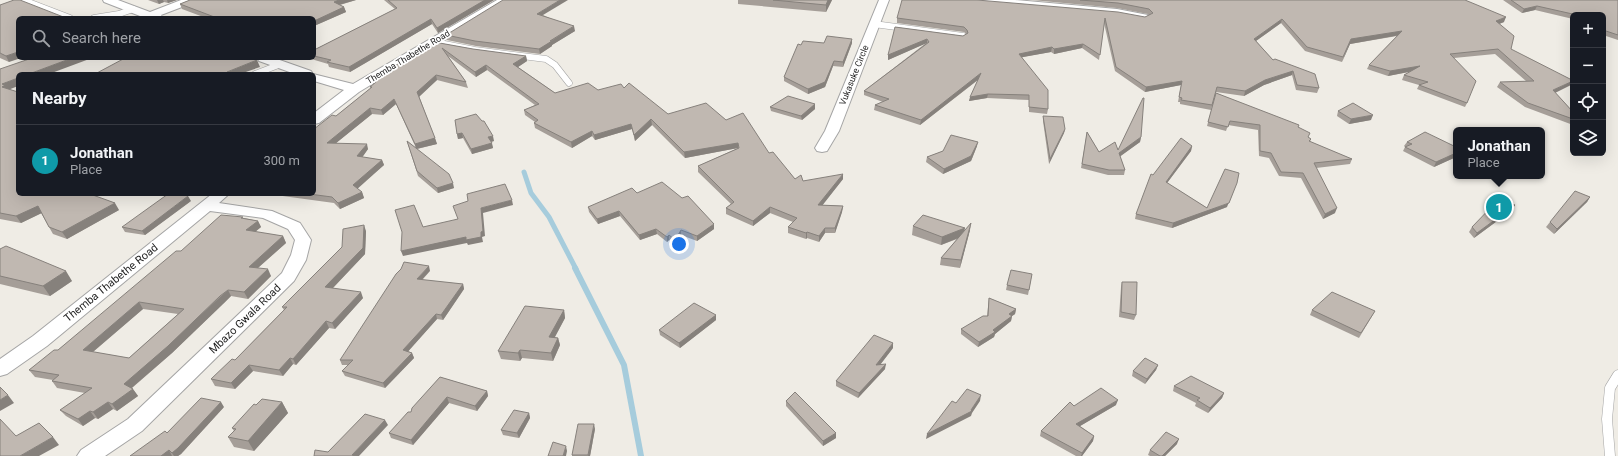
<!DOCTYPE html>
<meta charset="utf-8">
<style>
:root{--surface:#171b24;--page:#242831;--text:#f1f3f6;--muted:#9ea1a6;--line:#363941;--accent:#0b8043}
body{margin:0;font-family:Roboto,sans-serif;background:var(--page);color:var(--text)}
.controls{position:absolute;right:12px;top:12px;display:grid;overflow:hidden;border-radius:6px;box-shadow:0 4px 16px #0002}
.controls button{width:36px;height:36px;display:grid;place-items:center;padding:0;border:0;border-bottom:1px solid var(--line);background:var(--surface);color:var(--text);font:20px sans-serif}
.you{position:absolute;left:679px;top:244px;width:14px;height:14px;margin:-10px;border:3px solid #fff;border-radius:50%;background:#1a73e8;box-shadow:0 0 0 6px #1a73e833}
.badge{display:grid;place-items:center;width:26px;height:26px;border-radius:50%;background:var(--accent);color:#fff;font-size:13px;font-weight:700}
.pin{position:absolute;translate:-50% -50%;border:2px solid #fff;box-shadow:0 1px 4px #0006}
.popup{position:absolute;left:1453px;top:127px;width:92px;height:52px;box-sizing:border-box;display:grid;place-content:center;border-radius:6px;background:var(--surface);filter:drop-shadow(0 1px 3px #0005);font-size:13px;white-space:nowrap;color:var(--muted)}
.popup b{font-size:15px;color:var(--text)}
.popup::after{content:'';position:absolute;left:50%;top:100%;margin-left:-8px;border:8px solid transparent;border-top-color:var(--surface)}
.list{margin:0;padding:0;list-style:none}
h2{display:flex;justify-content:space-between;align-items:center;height:52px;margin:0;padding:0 16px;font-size:17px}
h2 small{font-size:13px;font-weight:400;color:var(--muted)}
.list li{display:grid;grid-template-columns:26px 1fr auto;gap:12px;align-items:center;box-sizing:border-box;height:72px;padding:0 16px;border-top:1px solid var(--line)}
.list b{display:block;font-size:15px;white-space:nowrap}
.list p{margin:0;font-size:13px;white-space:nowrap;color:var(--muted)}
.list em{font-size:13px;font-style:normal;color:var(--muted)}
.icon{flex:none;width:22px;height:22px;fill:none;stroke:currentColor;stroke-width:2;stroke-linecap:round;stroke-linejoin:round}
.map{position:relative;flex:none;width:1618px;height:456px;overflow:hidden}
.search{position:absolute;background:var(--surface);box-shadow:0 4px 16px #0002;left:16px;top:16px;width:300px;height:44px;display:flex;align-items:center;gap:10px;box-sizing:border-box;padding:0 14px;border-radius:6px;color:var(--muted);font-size:15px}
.panel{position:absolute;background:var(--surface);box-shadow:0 4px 16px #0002;left:16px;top:72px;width:300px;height:124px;border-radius:6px}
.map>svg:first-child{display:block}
</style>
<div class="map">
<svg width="1618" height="456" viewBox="0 0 1618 456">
<rect width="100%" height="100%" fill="#efece5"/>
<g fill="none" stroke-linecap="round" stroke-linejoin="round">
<polyline stroke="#a6ccdc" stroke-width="5" points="524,172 531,193 549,217 576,269"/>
<polyline stroke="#a6ccdc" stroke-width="6" points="575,268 624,365 641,456"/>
<g stroke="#a5a5a5" stroke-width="7">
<g id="lane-far1">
<polyline points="23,0 70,18"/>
<polyline points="94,18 119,14 133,9"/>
<polyline points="874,24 963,36"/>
<polyline points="434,42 475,50 546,59 555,65 569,83"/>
<polyline points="255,74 281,64"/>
</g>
</g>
<g stroke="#a5a5a5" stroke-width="11">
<polyline id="lane" points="1610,456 1607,419 1610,388 1618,375"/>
</g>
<g stroke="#a5a5a5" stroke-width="2">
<g id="street">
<polygon points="103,0 118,0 150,12 181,0 196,0 195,2 161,15 163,18 138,18 140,16 104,2"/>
<polygon points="497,0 510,0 359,92 319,123 314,124 314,113 344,90 314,81 314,74 295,74 259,61 257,58 274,58 311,71 313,74 353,84"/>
<polygon points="879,0 889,0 839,131 827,151 822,152 817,151 815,148 825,131"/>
<polygon points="972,0 1015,0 1117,9 1148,15 1150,17 1144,20 1117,15 977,3"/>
<polygon points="212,194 229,194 219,203 272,211 300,223 311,240 306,260 294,281 142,431 105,456 77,456 81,450 128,419 282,273 291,255 295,240 288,229 263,218 210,211 47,346 7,374 0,376 0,359 33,336"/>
</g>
</g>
<use href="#lane-far1" stroke="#fff" stroke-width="6"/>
<use href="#lane" stroke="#fff" stroke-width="10"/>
<use href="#street" fill="#fff" fill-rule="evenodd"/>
</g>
<g fill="#a59e98" fill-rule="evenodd">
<polygon points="148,0 177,0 168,3 164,2 159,4"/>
<polygon points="190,0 356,0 340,5 344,7 346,12 314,26 314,18 206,18 182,9 180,4"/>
<polygon points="384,0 494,0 438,33 432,24 350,72 329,67 328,64 308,58 314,58 314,50 395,9"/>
<polygon points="738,0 832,0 826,12 738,4"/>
<polygon points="1032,0 1465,0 1504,22 1499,24 1511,49 1555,93 1573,112 1573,125 1525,107 1497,87 1500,82 1526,81 1495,54 1454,58 1467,103 1465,107 1417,89 1419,85 1402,80 1404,75 1409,72 1388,76 1367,69 1369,65 1397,36 1350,44 1342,62 1305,51 1281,23 1256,41 1273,60 1275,59 1319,88 1317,93 1296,90 1292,75 1264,85 1244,96 1216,92 1211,110 1180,104 1180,102 1178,102 1181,85 1145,92 1115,71 1104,23 1099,60 1082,48 1054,54 1051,52 1022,57 1048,109 1047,114 1029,112 1029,100 987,98 969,101 978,80 920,125 874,110 875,105 883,102 864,95 864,91 926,43 888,60 895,27 963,36 966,34 964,32 897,23 897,18 1145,17 1149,15 1148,14 1117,8"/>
<polygon points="1503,0 1618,0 1618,40 1603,35 1603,15 1573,15 1573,19 1535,10 1522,13"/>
<polygon points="0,5 18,18 9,62 0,58"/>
<polygon points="543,15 575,31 552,45 552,46 540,54 476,46 447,40 446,35"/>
<polygon points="434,42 473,49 526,56 527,61 518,67 555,93 598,90 624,88 668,114 726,120 769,153 795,179 803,181 843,179 822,205 843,206 842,212 835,233 825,233 819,242 807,238 806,239 788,233 788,227 793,222 770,213 753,226 726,214 726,208 731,204 698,172 698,166 738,148 685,158 652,125 635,141 632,129 595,140 592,136 572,148 535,128 534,123 535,122 525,115 524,110 535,105 487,70 476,77 448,56 466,82 468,88 437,80 419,96 437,144 417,149 454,188 438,193 418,176 407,141 416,148 396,104 383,115 372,114 336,143 368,149 362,157 382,160 384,165 357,188 362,192 364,198 340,209 334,203 268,194 314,194 336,116 371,88 370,87 375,83 374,81"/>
<polygon points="824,43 852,43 843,67 833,66 825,87 808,94 784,81 784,77 801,45"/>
<polygon points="0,69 9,89 18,194 119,210 67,239 53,234 41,213 21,223 0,219"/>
<polygon points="1216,93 1298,127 1308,137 1311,139 1310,142 1352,159 1350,164 1316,168 1335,213 1323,219 1301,178 1279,176 1269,158 1259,156 1258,130 1228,125 1226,131 1207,126"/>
<polygon points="815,104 815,109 802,120 771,111 770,107"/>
<polygon points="1338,111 1371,120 1349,124 1337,116"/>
<polygon points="1043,116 1065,129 1064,133 1049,164 1043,121"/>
<polygon points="455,120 494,141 491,142 493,148 472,154 463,138 458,139"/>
<polygon points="1087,132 1099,152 1118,150 1141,137 1140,142 1120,156 1125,170 1124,175 1108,175 1081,168"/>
<polygon points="1407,142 1456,147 1456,157 1434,167 1403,151 1405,147 1404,146"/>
<polygon points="977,146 971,161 943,174 926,162 927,157 943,151"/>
<polygon points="1192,146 1191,151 1167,183 1207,208 1227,207 1172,228 1135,219 1136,214 1153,175"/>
<polygon points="637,193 714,229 697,241 681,235 676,245 669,240 667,242 657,234 640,240 620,216 598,224 589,212 588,207"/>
<polygon points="1590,197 1587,202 1554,234 1546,227 1550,222"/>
<polygon points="191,201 145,235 125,232 122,227"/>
<polygon points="1515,205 1512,210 1474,238 1469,232 1472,227"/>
<path d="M244,218L258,221L261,227L255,232L283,236L286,243L258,268L271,276L248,299L231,296L224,303L172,353L132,388L138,396L117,411L113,409L98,419L95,418L83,426L66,416L60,410L85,393L57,388L52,381L53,380L35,377L29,370L58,350L181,251ZM143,309L178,314L129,358L93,352Z"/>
<polygon points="913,226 965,228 964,230 970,230 960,268 940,265 941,258 957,239 941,245 912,235"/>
<polygon points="366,231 365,254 333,288 363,298 335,329 329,328 296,365 293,364 283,376 253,371 235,389 215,386 211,379 235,360 284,310 282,307"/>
<polygon points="0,249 72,281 50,296 0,284"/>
<polygon points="430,271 422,280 463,284 464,289 443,320 437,319 408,351 412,353 414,358 385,388 345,376 342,371 348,365 342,365 340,360"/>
<polygon points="1032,274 1028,295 1006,290 1007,285"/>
<polygon points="1122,282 1136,315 1134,320 1119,317 1121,287"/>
<polygon points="989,298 1016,309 1015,314 1012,316 1011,321 995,334 994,337 978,347 961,334 961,329 987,316"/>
<polygon points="564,310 565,318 555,337 558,338 560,345 553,361 522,358 520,361 501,359 498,351"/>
<polygon points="1312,310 1375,311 1359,338 1310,315"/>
<polygon points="716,315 716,320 680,348 660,335 659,330"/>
<polygon points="893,348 880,365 885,369 858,398 836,386 836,381"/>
<polygon points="1158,365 1156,370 1145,384 1132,376 1133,371"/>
<polygon points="440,377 487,391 488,396 477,411 449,403 413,445 391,438 389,433 411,412"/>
<polygon points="1174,386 1224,393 1222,398 1208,413 1195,406 1196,403 1173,391"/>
<polygon points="786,401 836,433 836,438 823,446 786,406"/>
<polygon points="282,402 288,413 254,451 234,447 228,437 234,431 232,428 256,405"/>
<polygon points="1116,405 1080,426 1094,436 1093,441 1082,456 1076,456 1040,436 1041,431 1074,406"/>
<polygon points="224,407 181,454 178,456 130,456 167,433"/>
<polygon points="529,413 530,418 519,438 503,435 501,430"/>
<polygon points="595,429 590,456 572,456 572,455"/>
<polygon points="1177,444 1165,456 1150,456 1148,455 1150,450"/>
</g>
<g fill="#86817c">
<polygon points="157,0 163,0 164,2 159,4"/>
<polygon points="167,0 177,0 168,3"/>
<polygon points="339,0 356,0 335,6 334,2"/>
<polygon points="485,0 494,0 438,33 437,28"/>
<polygon points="560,0 568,0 538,18 537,14"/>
<polygon points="828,0 832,0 826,12 826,5"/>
<polygon points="1537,6 1535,10 1522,13 1524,9"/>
<polygon points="344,7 346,12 314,26 314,21"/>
<polygon points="1506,17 1504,22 1494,26 1496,21"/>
<polygon points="431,19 432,24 350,72 349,67"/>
<polygon points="1282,19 1281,23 1253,43 1254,39"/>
<polygon points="574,26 575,31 552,45 552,46 540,54 539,49"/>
<polygon points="1402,31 1400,35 1350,44 1342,62 1351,39"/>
<polygon points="852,39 852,43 843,67 843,62"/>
<polygon points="927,39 927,43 888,60 888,55"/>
<polygon points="1083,44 1082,48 1054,54 1054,49"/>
<polygon points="1052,47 1051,52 1018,58 1019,54"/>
<polygon points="18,52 18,58 21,58 9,62 6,56"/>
<polygon points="526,56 527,61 515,69 513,64"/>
<polygon points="72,58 92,58 49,74 29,74"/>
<polygon points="257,60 260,67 240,74 227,74 227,72"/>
<polygon points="834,61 833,66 825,87 808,94 808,89"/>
<polygon points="486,65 487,70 476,77 475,72"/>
<polygon points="1420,66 1418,70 1388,76 1390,71"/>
<polygon points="1293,71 1292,75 1264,85 1244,96 1245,91 1265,80"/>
<polygon points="981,73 980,78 920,125 921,120"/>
<polygon points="436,75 437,80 419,97 417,92"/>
<polygon points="18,78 18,86 8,90 2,87 2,84"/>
<polygon points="1182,81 1181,85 1145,92 1146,87"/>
<polygon points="1573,81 1573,84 1551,95 1553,90"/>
<polygon points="988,94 987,98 969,101 970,97"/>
<polygon points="394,99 396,104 383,115 381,110"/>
<polygon points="815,104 815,109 802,120 801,116"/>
<polygon points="370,108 372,114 330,148 327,143"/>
<polygon points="1373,115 1371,120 1349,124 1351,119"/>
<polygon points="651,119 652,125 635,141 634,135"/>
<polygon points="631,124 632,129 595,140 594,135"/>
<polygon points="1065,129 1064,133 1049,164 1050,159"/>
<polygon points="592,131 592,136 572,148 571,142"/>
<polygon points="462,133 463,138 458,139 457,134"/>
<polygon points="493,136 494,141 490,142 488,137"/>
<polygon points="1141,137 1140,142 1118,158 1119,153"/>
<polygon points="435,138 437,144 416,149 415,144"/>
<polygon points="978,142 977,146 971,161 943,174 944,169"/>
<polygon points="492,143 493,148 472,154 471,149"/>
<polygon points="738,143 738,148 685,158 684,152"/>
<polygon points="367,144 368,149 359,162 357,156"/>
<polygon points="1192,146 1191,151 1164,187 1166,182"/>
<polygon points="1456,153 1456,157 1434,167 1436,162"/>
<polygon points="382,160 384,165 355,191 353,185"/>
<polygon points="843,174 843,179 818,211 818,205"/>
<polygon points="453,183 454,188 438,193 437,188"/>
<polygon points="1235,187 1227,207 1172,228 1173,223 1229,203"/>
<polygon points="362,192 364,198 340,209 338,203"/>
<polygon points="188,196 191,201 145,235 142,231"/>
<polygon points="1590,197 1587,202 1554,234 1557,229"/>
<polygon points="512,200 513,205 483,213 485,236 482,237 483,242 468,245 467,243 403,256 401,251 481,232 481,208"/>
<polygon points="115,203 119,210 67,239 62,232"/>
<polygon points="1515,205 1512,210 1474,238 1477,233"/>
<polygon points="38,206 42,213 21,223 16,216"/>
<polygon points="843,206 842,212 835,233 835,228"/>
<polygon points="770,207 770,213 753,226 753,221"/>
<polygon points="1337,208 1335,213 1323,219 1325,214"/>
<polygon points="619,211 620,216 598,224 597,219"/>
<polygon points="258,221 261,227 249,237 246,230"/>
<polygon points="971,223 970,230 960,268 961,260"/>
<polygon points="714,224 714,229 697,241 697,236"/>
<polygon points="364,225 366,231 365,254 328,293 325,287"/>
<polygon points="825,228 825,233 819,242 819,236"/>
<polygon points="965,228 963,236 941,245 942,237"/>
<polygon points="656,229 657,234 640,240 639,235"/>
<polygon points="681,230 681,235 676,245 675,240"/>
<polygon points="807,232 807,238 806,239 806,233"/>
<polygon points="669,235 669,240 667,242 667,237"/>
<polygon points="283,236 286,243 252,273 249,267"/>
<polygon points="429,266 430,271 418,284 417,279"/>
<polygon points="268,269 271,276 248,299 244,292"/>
<polygon points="66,271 72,281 50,296 43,286"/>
<polygon points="463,284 464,289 443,320 441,315"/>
<polygon points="228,290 231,296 224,303 172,353 128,391 124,384"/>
<polygon points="361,292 363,298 335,329 332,323"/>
<polygon points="139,302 143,309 88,356 83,350"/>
<polygon points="1016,309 1015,314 1012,316 1011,321 995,334 994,337 978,347 979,342 993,330 1009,314"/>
<polygon points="564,310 565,318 551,344 549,337"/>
<polygon points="436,314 437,319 405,355 403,350"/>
<polygon points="716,315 716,320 680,348 679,343"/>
<polygon points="326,321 329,328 296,365 293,359"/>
<polygon points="558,338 560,345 553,361 551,353"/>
<polygon points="893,343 893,348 876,370 876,365"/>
<polygon points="520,350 522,358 520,361 518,353"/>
<polygon points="412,353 414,358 385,388 383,383"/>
<polygon points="290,358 293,364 283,376 279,370"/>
<polygon points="886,364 885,369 858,398 859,393"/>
<polygon points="249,365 253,371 235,389 231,383"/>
<polygon points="1158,365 1156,370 1145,384 1147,379"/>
<polygon points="133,389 138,396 117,411 112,404"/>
<polygon points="487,391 488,396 477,411 475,406"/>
<polygon points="1224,393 1222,398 1208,413 1210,408"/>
<polygon points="8,395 14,403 0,411 0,400"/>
<polygon points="981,395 980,401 972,413 971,416 926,439 927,434 971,410"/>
<polygon points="447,397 449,403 413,445 411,440"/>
<polygon points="1118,400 1116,405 1075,429 1076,424"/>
<polygon points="108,402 113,409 98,419 93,412"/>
<polygon points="221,402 224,407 181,454 178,456 174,456 172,453"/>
<polygon points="282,402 288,413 254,451 248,441"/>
<polygon points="90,411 95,418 83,426 78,419"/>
<polygon points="529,413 530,418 519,438 517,433"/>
<polygon points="385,420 388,425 359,456 352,456 352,455"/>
<polygon points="594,424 595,429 590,456 588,456"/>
<polygon points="836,433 836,438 823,446 823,441"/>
<polygon points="1094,436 1093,441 1082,456 1081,456 1082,453"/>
<polygon points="53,437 59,445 39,456 20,456"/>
<polygon points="1179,439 1177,444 1165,456 1162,456"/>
<polygon points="566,446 567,451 566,456 563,456"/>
<polygon points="169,450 172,456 161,456"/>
</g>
<g fill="#c0b8b1" stroke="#86817c" fill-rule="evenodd">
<polygon points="14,0 20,0 66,18 18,18 18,52 6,56 0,53 0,5"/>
<polygon points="190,0 339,0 334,2 344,7 314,21 314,18 217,18 180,4"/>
<polygon points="388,0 485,0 437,28 431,19 349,67 327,62 331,60 314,56 314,50 397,8"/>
<polygon points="503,0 560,0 537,14 574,26 550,41 552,41 539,49 475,41 446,35"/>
<polygon points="773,0 828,0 826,5"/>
<polygon points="902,0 977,0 1118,12 1145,17 1153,13 1149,9 1118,3 1080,0 1465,0 1506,17 1496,21 1514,36 1511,49 1570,79 1573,79 1573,81 1553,90 1573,112 1573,119 1528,103 1500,82 1534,81 1498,49 1450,54 1476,81 1467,103 1419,85 1428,82 1404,75 1420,66 1390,71 1369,65 1402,31 1351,39 1343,57 1307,47 1282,19 1254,39 1273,60 1275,59 1315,74 1319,88 1297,85 1293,71 1265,80 1245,91 1217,87 1212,105 1181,100 1182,98 1179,97 1182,81 1146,87 1116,67 1105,18 1100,55 1083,44 1054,49 1052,47 1019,54 1048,90 1048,109 1029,107 1029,95 988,94 970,97 981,73 921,120 875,105 889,99 864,91 929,42 927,39 888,55 895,27 963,36 968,33 967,30 964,27 897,18"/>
<polygon points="1511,0 1618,0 1618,35 1603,30 1603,15 1577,15 1537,6 1524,9"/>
<polygon points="827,36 852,39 843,62 834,61 825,82 808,89 784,77 798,44 801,45 803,41 824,43"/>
<polygon points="434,42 473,49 526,56 513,64 555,93 588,83 598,90 621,84 624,88 629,83 668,114 706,103 726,120 743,113 769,153 773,152 795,179 801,175 803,181 843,174 818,205 843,206 835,228 825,228 819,236 807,232 806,233 788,227 797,218 770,207 753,221 726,208 734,202 698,166 739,148 738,143 684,152 651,119 634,135 631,124 594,135 592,131 571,142 534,123 538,120 524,110 539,104 486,65 475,72 442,48 466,82 436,75 417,92 435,138 415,144 394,99 381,110 370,108 327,143 367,144 357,156 382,160 353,185 362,192 338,203 332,197 309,194 314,194 314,129 332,115 336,116 372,87 370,87 376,82 374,81 388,70"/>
<polygon points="32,58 72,58 29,74 18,74 18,78 2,84 5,85 2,87 18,92 18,194 90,194 115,203 62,232 49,227 38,206 16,216 0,213 0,69"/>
<polygon points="125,58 252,58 257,60 227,72 232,73 230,74 95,74"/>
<polygon points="1216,93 1299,125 1298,127 1310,133 1308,137 1311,139 1309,141 1352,159 1314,163 1337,208 1325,214 1303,173 1281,172 1271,153 1260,151 1260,125 1230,121 1228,127 1208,122"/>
<polygon points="788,96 815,104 801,116 770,107"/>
<polygon points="1143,98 1144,98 1141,137 1119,153 1125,170 1109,170 1082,164 1087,132 1099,152 1115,142 1118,150"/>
<polygon points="1353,103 1373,115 1351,119 1338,111"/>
<polygon points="476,114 482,121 484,121 493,136 488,137 492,143 471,149 462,133 457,134 455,120"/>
<polygon points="1043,116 1063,117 1065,129 1050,159"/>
<polygon points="1425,132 1456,147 1456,153 1436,162 1405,147 1412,144 1407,142"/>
<polygon points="951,135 978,142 971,156 944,169 927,157 943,151"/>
<polygon points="1181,138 1192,146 1166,182 1207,208 1225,169 1239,173 1237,183 1229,203 1173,223 1136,214 1151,174 1153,175"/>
<polygon points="407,141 449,174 453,183 437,188 417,171"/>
<polygon points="662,182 682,198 688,196 714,224 697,236 681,230 675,240 669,235 667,237 656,229 639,235 619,211 597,219 588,207 632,188 637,193"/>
<polygon points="505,184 512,200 481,208 483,231 481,232 481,237 466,240 466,237 401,251 402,232 395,210 414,205 423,227 458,219 453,206 468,201 467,194"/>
<polygon points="1575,191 1590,197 1557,229 1550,222"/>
<polygon points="168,194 187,194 188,196 142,231 122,227"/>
<polygon points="1499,199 1515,205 1477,233 1472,227"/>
<path d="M221,215L243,217L241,218L258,221L246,230L283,236L249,267L268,269L244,292L228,290L220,296L168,346L124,384L133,389L112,404L108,402L93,412L90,411L78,419L60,410L92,388L52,381L59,375L29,370L54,350H58L176,251H181ZM139,302L184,309L129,358L83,350Z"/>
<polygon points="923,215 965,228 942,237 913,226"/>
<polygon points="971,223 961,260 941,258"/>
<polygon points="364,225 363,248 325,287 361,292 332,323 326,321 293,359 290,358 279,370 249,365 231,383 211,379 232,359 235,360 287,307 282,307 342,247 343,229"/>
<polygon points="6,246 66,271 43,286 0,276 0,249"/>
<polygon points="404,262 429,266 417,279 463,284 441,315 436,314 403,350 412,353 383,383 342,371 353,360 340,360 396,274 401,269"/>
<polygon points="1011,270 1032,274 1029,290 1007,285"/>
<polygon points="1122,282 1137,282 1136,315 1121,312"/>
<polygon points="1332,292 1375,311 1361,333 1312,310"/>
<polygon points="989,298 1016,309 1009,314 1012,316 993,330 995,332 979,342 961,329 983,316 988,316"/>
<polygon points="694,303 716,315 679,343 659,330"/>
<polygon points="525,306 564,310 549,337 558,338 551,353 520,350 518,353 498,351"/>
<polygon points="874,335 893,343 876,365 886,364 859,393 836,381"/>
<polygon points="1145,358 1158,365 1147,379 1133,371"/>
<polygon points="1191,376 1224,393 1210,408 1197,400 1200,398 1174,386"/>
<polygon points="440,377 487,391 475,406 447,397 411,440 389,433 408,412 411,412 412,408"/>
<polygon points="0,387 8,395 0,400"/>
<polygon points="1101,388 1118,400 1076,424 1094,436 1082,453 1041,431 1070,402 1074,406"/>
<polygon points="967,389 981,395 971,410 972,411 927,434 952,401 956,403"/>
<polygon points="795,392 836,433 823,441 786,401"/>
<polygon points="201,398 221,402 178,448 172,453 169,450 161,456 130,456 165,431 167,433"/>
<polygon points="262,399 282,402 248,441 228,437 236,429 232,428 254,404 256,405"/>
<polygon points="514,410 529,413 517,433 501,430"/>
<polygon points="365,414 385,420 352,455 356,456 314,456 315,450 328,452"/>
<polygon points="0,419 16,436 39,423 53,437 20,456 0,456"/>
<polygon points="578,424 594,424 588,455 572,455"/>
<polygon points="1166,432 1179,439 1162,456 1160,456 1150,450"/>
<polygon points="553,442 566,446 563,456 548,456"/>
</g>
<g text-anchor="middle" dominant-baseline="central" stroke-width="3.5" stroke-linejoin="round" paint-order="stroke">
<g font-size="9" fill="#1e1e1e" stroke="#fff">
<text transform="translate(408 57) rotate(-31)">Themba Thabethe Road</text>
<text transform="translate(854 75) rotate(-68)">Vukasuke Circle</text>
</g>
<g font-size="11" fill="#1e1e1e" stroke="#fff">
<text transform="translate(111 283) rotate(-39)">Themba Thabethe Road</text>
<text transform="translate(245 319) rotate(-44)">Mbazo Gwala Road</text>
</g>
</g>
</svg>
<div class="controls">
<button>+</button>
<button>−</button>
<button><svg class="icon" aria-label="locate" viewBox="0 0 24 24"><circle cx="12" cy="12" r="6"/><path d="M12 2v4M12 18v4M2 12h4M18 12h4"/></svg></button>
<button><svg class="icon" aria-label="layers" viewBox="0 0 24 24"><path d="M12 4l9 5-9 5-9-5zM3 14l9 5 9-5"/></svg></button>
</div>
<div class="you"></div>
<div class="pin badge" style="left:1499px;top:207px;background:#0f9aa8">1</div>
<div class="popup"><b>Jonathan</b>Place</div>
<div class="search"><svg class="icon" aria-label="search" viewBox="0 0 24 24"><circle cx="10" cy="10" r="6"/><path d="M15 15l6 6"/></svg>Search here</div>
<section class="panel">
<h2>Nearby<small></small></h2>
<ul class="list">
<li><span class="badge" style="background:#0f9aa8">1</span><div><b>Jonathan</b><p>Place</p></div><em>300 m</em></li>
</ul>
</section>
</div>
